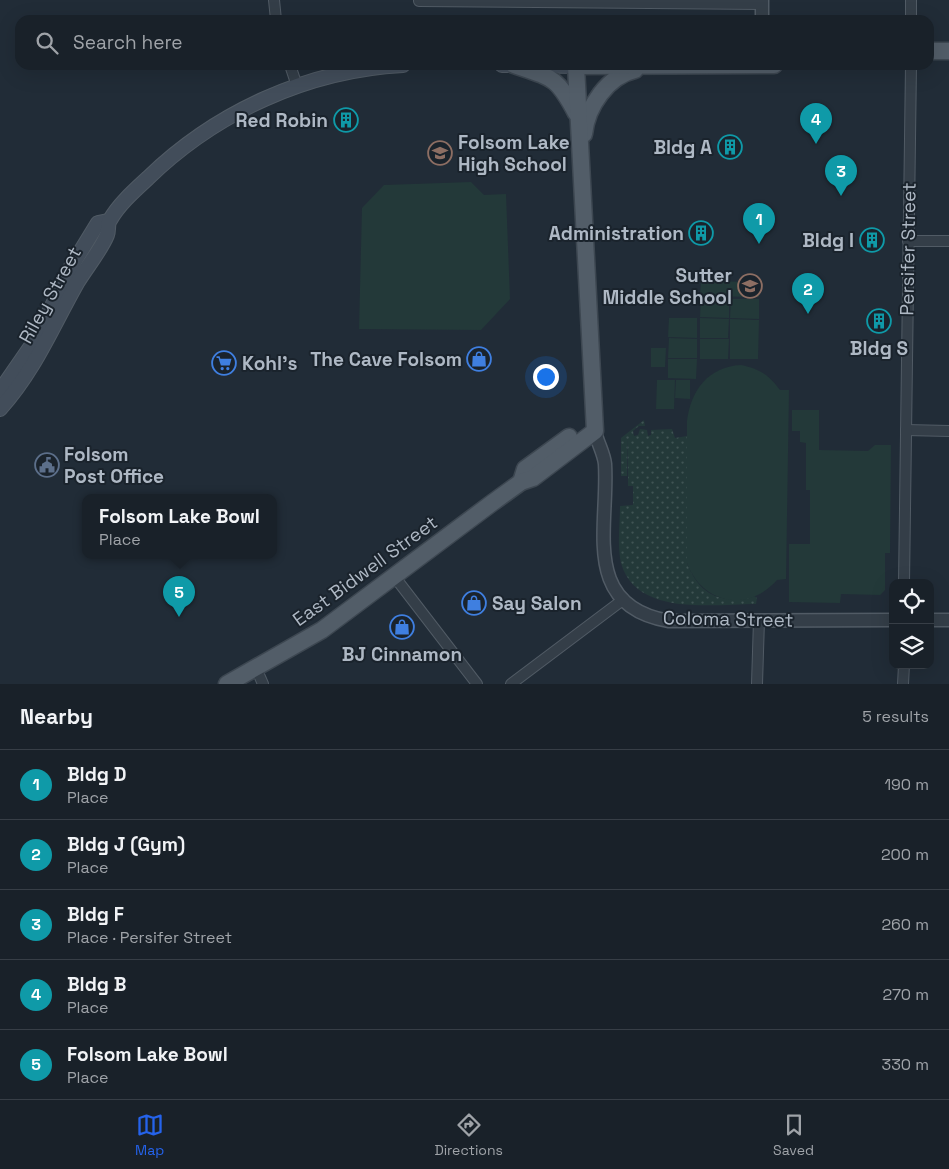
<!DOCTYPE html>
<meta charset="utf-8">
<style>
:root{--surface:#192129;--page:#262e35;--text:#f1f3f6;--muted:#9fa3a8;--line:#373e46;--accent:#2563eb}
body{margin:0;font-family:"Space Grotesk",sans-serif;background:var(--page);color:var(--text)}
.controls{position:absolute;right:15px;bottom:15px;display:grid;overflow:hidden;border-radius:10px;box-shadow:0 5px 20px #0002}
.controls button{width:45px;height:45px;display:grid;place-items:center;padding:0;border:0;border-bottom:1px solid var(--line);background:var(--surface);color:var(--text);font:25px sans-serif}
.you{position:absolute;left:545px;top:376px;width:18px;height:18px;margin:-12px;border:4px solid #fff;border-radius:50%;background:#1a73e8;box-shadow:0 0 0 8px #1a73e833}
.badge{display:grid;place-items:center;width:32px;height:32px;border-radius:50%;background:var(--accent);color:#fff;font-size:16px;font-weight:700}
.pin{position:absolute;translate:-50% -41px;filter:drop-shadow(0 1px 2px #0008)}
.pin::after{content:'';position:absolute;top:26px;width:18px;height:15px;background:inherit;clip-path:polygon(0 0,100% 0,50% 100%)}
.popup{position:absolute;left:82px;top:494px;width:195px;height:65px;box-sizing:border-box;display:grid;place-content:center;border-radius:10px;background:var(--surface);filter:drop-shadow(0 1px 4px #0005);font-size:16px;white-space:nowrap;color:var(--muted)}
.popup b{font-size:19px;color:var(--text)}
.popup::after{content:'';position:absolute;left:50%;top:100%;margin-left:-10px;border:10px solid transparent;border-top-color:var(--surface)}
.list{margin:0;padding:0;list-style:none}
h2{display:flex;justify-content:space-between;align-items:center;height:65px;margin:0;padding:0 20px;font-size:21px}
h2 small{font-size:16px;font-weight:400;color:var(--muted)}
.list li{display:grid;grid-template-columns:32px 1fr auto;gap:15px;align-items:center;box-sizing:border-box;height:70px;padding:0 20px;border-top:1px solid var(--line)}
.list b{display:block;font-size:19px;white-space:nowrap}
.list p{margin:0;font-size:16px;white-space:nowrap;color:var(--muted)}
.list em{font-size:16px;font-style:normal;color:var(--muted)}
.icon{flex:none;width:28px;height:28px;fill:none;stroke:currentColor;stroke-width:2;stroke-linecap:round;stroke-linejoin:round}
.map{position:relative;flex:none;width:949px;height:684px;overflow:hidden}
.search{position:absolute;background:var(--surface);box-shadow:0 5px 20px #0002;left:15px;right:15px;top:15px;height:55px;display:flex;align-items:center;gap:12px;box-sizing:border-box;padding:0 18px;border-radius:15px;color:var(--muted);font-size:19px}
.sheet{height:415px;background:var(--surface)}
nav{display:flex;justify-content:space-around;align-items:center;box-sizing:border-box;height:70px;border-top:1px solid var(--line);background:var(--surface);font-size:14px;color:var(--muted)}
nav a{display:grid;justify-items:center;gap:2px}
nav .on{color:var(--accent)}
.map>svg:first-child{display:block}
</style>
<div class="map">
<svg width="949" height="684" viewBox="0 0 949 684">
<defs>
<pattern id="grass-dots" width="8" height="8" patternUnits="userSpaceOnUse" patternTransform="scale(1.25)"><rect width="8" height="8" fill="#233939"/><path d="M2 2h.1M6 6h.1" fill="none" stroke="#405454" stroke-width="1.8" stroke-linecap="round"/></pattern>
</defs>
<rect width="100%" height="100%" fill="#212c37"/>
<path fill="url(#grass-dots)" d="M644,420L645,426H639L633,431L634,436L638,435L640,429L647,430L648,436L651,435V430L672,429L675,438L687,436V563C699,595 722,605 754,596L757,598L756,604C714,604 636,617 621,563C617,545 620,524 620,506L633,505V486H628V436L627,476H621V438Z"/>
<g fill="#233939">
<polygon points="471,182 484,195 506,194 510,299 481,330 359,329 362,208 384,185"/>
<polygon points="701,281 760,282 759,297 700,296"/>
<polygon points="701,298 729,298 729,318 700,317"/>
<polygon points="731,299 759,299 759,319 730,318"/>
<polygon points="669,318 697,318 697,338 668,337"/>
<polygon points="700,318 729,319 728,338 700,338"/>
<polygon points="730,319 759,320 758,359 730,359"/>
<polygon points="669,338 697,339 697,358 668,358"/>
<polygon points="700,339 729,339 728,359 700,359"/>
<polygon points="651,348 666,348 665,367 651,367"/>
<polygon points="668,359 697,359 696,379 668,378"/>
<path d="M741,365C760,369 769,375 780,390H789L786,579L777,580C748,613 702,604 687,563V421C691,390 708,367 741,365Z"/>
<polygon points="657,380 675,380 674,409 656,409"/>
<polygon points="676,380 690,380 690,399 675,398"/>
<polygon points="792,410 819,410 819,450 868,451 875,445 891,445 890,553 885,553 885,590 880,595 841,594 840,603 789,602 789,544 810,544 810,490 806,490 806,443 800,442 800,431 792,431"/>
</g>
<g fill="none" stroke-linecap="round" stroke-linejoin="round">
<g stroke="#515b65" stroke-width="12">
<g id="minor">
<polyline points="274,0 276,20"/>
<polyline points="911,0 911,20"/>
<polyline points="419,1 762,4"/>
<polyline points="290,65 297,86"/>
<polyline points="908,241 949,241"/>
<polyline points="906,430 949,431"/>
<polyline points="394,576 477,684"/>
<polyline points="904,583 911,65"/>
<polyline points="256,668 263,684"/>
<polyline points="511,684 624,599"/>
<polyline points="757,684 759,620"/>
<polyline points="903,684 904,665"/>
</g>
</g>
<g stroke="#515b65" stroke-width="15">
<g id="tertiary">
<polyline points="762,20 762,0"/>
<path d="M595,431C597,442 604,453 605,464C609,526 580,606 669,621L893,620"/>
<polyline points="930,620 949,620"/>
</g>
</g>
<g stroke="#515b65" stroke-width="16">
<g id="secondary">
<polyline points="502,65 576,66"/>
<polyline points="0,391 36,339 71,267 98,223 108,221"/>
<path d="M0,409C35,370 52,327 77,283C86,268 101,250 107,235C109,230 107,224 110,220C119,204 135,190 148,178C216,112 308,70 403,65"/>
</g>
</g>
<g stroke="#3d4751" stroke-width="19">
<g id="primary">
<polyline points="929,51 949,51"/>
<path d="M514,65C553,78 557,77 576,113"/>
<path d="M584,134C587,106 608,76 635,70"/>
<polyline points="521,482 525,469 569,437"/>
<polyline points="227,684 322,630 492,503 521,482 533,478 595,431 576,66 774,65"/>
</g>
</g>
<use href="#minor" stroke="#343e48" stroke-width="10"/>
<use href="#tertiary" stroke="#343e48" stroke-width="12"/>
<use href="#secondary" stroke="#424d5a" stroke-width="14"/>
<use href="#primary" stroke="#525d68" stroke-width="16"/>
</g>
<defs>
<g id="building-ring" transform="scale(1.25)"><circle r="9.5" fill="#1a232c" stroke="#0f9aa8" stroke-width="1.5"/><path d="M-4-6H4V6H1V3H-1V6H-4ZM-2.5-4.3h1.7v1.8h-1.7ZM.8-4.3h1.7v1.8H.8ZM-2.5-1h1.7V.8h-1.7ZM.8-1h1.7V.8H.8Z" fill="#0f9aa8"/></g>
<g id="school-ring" transform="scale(1.25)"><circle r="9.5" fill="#1a232c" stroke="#8d6e63" stroke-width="1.5"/><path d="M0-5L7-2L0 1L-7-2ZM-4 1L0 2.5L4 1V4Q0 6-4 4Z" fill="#8d6e63"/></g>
<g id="shop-ring" transform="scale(1.25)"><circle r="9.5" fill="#1a232c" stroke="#3f7fe0" stroke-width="1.5"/><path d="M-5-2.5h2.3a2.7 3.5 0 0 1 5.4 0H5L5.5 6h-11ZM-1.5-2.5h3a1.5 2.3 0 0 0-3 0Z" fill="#3f7fe0"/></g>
<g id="supermarket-ring" transform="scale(1.25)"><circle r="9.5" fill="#1a232c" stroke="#3f7fe0" stroke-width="1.5"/><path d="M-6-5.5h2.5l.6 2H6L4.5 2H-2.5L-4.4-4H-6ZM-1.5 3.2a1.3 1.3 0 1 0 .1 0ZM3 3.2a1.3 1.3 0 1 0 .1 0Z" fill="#3f7fe0"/></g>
<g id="civic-ring" transform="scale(1.25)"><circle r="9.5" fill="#1a232c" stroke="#5c6f8a" stroke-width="1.5"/><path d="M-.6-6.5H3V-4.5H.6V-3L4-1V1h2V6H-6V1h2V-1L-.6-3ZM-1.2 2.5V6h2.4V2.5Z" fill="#5c6f8a"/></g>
</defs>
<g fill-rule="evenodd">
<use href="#building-ring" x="346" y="120"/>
<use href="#building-ring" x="730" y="147"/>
<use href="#school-ring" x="440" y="153"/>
<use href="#building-ring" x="701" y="233"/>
<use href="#building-ring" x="872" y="240"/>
<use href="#school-ring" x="750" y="286"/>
<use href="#building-ring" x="879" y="321"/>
<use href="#shop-ring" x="479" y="359"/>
<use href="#supermarket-ring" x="224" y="363"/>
<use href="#civic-ring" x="47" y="465"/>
<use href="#shop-ring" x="474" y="603"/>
<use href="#shop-ring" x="402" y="627"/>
</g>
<g text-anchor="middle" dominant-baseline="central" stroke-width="4" stroke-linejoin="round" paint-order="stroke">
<g font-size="19" font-weight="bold" fill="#aeb8c4" stroke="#1a232c" text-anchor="end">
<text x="328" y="120">Red Robin</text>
<text x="458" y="142" text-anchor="start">Folsom Lake<tspan x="458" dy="22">High School</tspan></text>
<text x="712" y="147">Bldg A</text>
<text x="684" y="233">Administration</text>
<text x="854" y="240">Bldg I</text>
<text x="732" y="275">Sutter<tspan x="732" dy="22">Middle School</tspan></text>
<text x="879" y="348" text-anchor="middle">Bldg S</text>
<text x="462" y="359">The Cave Folsom</text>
<text x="242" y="363" text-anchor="start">Kohl's</text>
<text x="64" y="454" text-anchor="start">Folsom<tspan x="64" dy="22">Post Office</tspan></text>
<text x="492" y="603" text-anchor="start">Say Salon</text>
<text x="402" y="654" text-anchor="middle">BJ Cinnamon</text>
</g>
<g font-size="19" fill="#aeb8c4" stroke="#1a232c">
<text transform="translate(908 249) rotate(-89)">Persifer Street</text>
<text transform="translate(50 295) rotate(-61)">Riley Street</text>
<text transform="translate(365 571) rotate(-36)">East Bidwell Street</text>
<text transform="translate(728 619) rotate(1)">Coloma Street</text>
</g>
</g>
</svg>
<div class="controls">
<button><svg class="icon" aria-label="locate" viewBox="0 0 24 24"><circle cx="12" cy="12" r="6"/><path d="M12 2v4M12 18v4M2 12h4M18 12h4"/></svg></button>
<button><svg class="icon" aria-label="layers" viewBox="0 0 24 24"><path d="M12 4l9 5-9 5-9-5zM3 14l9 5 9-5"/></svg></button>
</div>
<div class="you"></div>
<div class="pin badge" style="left:759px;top:244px;background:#0f9aa8">1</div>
<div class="pin badge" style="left:808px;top:314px;background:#0f9aa8">2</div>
<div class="pin badge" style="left:841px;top:196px;background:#0f9aa8">3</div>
<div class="pin badge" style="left:816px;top:144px;background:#0f9aa8">4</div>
<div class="pin badge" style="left:179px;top:617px;background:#0f9aa8">5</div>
<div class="popup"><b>Folsom Lake Bowl</b>Place</div>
<div class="search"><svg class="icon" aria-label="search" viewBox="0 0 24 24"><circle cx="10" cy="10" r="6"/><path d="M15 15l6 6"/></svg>Search here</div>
</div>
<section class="sheet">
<h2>Nearby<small>5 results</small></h2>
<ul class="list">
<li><span class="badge" style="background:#0f9aa8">1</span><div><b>Bldg D</b><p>Place</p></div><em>190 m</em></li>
<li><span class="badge" style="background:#0f9aa8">2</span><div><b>Bldg J (Gym)</b><p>Place</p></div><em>200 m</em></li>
<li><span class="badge" style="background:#0f9aa8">3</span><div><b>Bldg F</b><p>Place · Persifer Street</p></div><em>260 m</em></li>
<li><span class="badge" style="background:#0f9aa8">4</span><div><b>Bldg B</b><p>Place</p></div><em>270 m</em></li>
<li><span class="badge" style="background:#0f9aa8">5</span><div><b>Folsom Lake Bowl</b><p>Place</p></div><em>330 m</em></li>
</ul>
</section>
<nav>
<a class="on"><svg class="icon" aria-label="map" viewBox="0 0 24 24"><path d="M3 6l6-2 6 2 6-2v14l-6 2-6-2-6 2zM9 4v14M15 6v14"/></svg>Map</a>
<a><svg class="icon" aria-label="directions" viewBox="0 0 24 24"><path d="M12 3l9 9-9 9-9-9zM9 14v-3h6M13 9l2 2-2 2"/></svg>Directions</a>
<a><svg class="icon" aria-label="saved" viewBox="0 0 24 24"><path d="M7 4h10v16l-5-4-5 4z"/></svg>Saved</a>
</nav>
